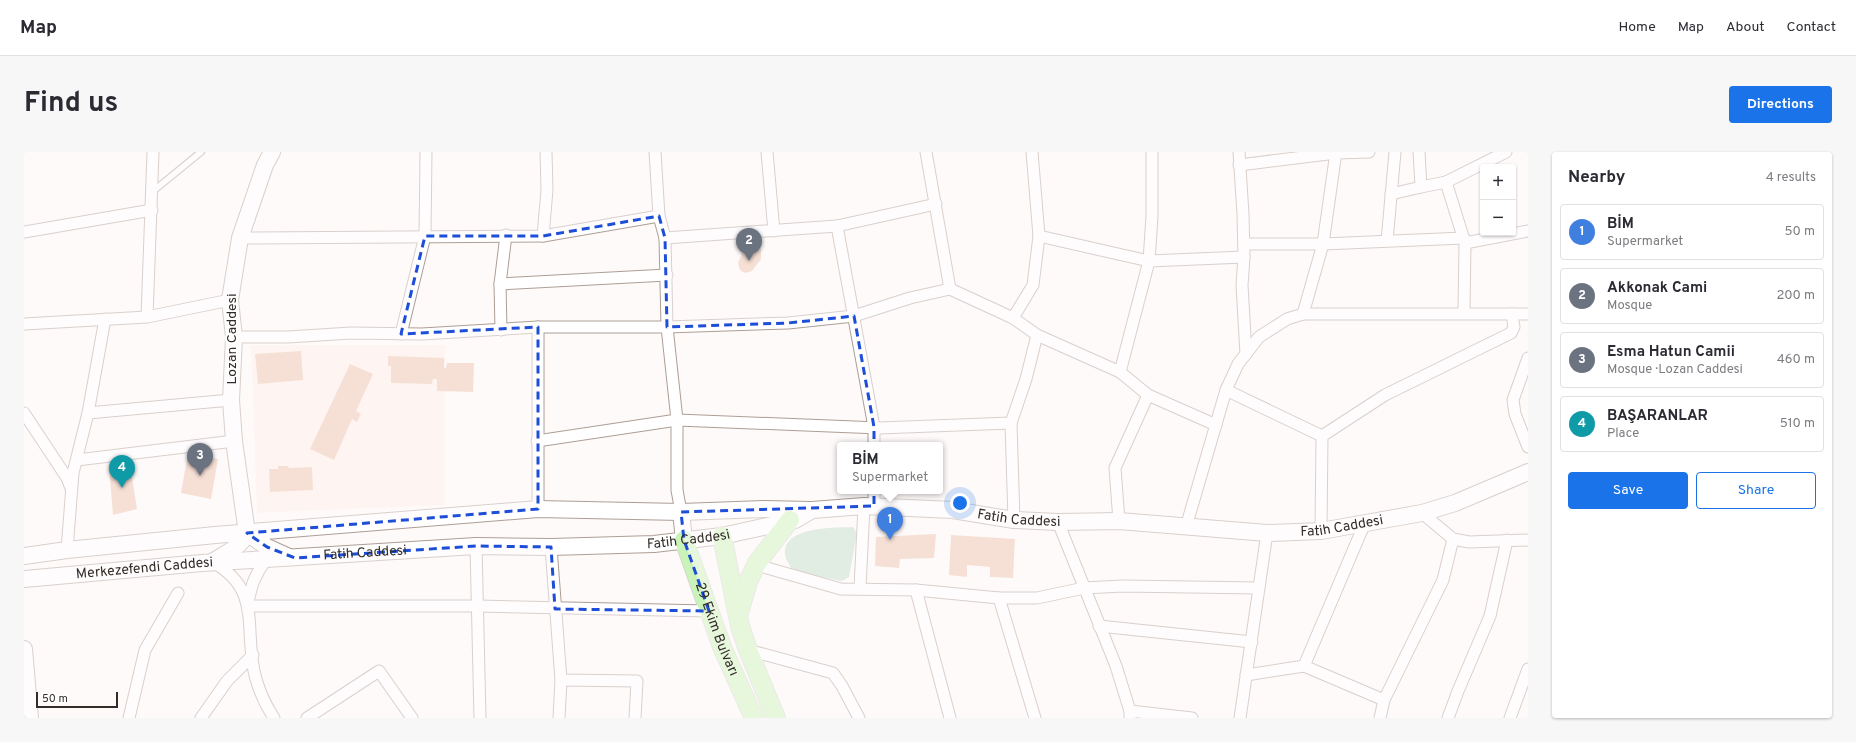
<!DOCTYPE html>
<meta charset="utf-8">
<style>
:root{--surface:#fff;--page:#f7f7f7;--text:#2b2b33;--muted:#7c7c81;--line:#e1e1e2;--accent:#1a73e8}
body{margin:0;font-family:Overpass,sans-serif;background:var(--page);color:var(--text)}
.controls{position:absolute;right:12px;top:12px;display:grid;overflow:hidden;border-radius:4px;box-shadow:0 1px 3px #0004}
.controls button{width:36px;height:36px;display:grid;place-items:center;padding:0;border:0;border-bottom:1px solid var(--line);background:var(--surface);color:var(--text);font:20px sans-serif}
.scale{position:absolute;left:12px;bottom:10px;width:82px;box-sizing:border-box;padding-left:4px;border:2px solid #332d29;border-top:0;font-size:11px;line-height:14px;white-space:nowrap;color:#332d29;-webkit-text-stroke:3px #fff;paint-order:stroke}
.you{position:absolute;left:936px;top:351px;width:14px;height:14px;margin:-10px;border:3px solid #fff;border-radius:50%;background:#1a73e8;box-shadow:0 0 0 6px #1a73e833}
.badge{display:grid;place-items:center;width:26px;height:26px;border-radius:50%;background:var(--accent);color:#fff;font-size:13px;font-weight:700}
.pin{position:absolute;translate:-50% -33px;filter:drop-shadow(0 1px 2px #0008)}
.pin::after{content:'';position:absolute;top:21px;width:14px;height:12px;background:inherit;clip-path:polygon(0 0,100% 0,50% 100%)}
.popup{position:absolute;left:813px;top:290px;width:106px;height:52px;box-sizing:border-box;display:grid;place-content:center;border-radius:4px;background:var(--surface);filter:drop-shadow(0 1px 3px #0005);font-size:13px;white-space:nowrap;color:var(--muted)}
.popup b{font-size:15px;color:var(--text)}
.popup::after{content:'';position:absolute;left:50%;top:100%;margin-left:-8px;border:8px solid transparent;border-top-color:var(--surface)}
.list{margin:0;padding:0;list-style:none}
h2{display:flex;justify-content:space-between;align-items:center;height:52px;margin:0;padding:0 16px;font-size:17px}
h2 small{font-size:13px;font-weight:400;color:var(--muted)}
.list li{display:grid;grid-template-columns:26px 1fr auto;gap:12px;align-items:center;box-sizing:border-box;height:56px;margin:0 8px 8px;padding:0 8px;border:1px solid var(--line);border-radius:4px}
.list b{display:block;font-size:15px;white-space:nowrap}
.list p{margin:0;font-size:13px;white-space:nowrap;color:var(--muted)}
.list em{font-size:13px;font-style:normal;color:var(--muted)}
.actions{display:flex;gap:8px;padding:12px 16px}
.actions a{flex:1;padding:9px 0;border:1px solid var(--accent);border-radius:4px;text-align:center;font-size:14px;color:var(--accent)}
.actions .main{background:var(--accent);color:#fff}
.map{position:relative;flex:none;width:1504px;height:566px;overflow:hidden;border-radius:4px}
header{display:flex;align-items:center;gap:24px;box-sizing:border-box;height:56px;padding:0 20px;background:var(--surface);border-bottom:1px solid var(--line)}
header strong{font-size:19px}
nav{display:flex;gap:22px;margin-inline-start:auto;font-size:14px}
.intro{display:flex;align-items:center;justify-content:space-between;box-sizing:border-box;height:96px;padding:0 24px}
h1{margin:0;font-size:28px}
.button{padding:10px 18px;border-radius:4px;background:var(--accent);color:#fff;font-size:14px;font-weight:700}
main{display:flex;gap:24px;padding:0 24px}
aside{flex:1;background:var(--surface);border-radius:4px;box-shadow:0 1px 3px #0004}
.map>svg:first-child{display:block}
</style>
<header>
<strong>Map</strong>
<nav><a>Home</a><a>Map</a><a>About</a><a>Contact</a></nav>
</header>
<div class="intro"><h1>Find us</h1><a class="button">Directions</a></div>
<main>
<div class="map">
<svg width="1504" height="566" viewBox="0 0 1504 566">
<rect width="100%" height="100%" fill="#fefaf9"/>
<polygon fill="#fef0e8" points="227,193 421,193 421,353 233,361"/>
<path fill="#beddc7" d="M829,375L833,381L825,425L818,429L784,422L767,416C765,412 761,406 761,402C759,374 811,376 829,375Z"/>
<g fill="#eec1a8">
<polygon points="721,94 737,97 737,107 728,119 721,121 716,118 714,111"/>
<polygon points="277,199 279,228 234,232 231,202"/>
<polygon points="364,204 420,206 420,216 422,216 423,211 450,211 449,240 413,239 413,227 409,227 408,232 367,231 367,214 364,214"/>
<polygon points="326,212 349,222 332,259 337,262 333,270 328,267 310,308 286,297"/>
<polygon points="164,301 194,307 187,347 157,341"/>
<polygon points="106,313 113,357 89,363 85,314"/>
<polygon points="254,314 264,314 265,316 288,315 289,338 246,340 245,317 254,317"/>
<polygon points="912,382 910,406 876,407 875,416 851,414 852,385"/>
<polygon points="927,383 991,387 989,426 966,425 966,415 943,413 943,425 925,423"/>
</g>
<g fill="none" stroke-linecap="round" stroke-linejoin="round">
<g stroke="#ad9e96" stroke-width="8">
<polyline id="lane" points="128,40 177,0"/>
</g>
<g stroke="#ad9e96" stroke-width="13">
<g id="street">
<polyline points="631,0 635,64 641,86 643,175 653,268 653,338 657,360"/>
<polyline points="743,0 750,79"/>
<polyline points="902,0 926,137 989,166 1013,183 1096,220 1124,243 1192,273"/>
<polyline points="1215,0 1219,62 1220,105 1218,133 1222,202"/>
<polyline points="1395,0 1397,35 1422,30 1441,91 1440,161"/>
<polyline points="1215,13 1312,1 1345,0"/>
<polyline points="1422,30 1482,0"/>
<polyline points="1367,42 1397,35"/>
<polyline points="813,74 850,275 850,293"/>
<polyline points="0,80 128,58"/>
<polyline points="519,84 523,38 522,0"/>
<polyline points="1015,84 1125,109 1220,105"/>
<polyline points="216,86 519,84 635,64"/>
<polyline points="641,86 813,74 912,52"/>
<polyline points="1363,89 1371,0"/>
<polyline points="1441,91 1504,79"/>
<polyline points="1220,92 1299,92 1440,86"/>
<polyline points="476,132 643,123"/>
<polyline points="1279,162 1299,92 1312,0"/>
<polyline points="123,165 129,0"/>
<polyline points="989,166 1009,133 1015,84 1008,0"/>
<polyline points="0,172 123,165 206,148"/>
<polyline points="477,178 476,132 482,83"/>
<polyline points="377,182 401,84 402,0"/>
<polyline points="210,185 264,185 327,181 398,182 514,175 643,175 764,171 830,164 886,146 926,137"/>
<polyline points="1504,206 1489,248 1491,262 1504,295"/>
<polyline points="1096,220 1125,109 1128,64 1128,0"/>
<polyline points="1202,238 1298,284"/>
<polyline points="0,261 43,326 47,336"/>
<polyline points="64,261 207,248"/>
<polyline points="513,289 653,268 855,276 987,271"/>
<polyline points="53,308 210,289"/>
<polyline points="850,339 850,354"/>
<polyline points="514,357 514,175"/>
<polyline points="1398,361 1429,387 1445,390 1504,388"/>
<polyline points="990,368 987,271 1002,227 1013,183"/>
<polyline points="1095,369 1091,316 1124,243"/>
<polyline points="1034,370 1092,514 1106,559 1106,566"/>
<polyline points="1162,375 1202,238 1214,212 1235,185 1263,167 1279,162 1504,162"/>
<polyline points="1297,379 1298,284 1361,243 1487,181 1490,175 1488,162"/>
<polyline points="452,394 456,566"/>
<polyline points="527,395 537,528 535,566"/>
<polyline points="43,398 49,321 64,261 81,167"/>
<path d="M188,410C241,438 218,481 232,527C236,541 242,554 250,566"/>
<polyline points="733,411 743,416 817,437 892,438 975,446 1013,446 1060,436 1098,434 1235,436"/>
<polyline points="836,436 840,354"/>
<polyline points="892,438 926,566"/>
<polyline points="975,446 1011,566"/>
<path d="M224,451C227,434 231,422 242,408"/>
<polyline points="224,454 453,454 685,459"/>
<polyline points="1075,474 1228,490"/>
<polyline points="724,498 809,521 818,534 835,566"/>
<polyline points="1280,514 1340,373"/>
<polyline points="1222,523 1280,514 1360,548"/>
<polyline points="537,528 613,529 611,566"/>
<polyline points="1106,559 1168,566"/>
<polyline points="105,566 121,498 154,441"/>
<polyline points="177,566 203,529 229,503"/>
<polyline points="283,566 355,519 388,566"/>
<polyline points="1216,566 1243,381"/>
<polyline points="1356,566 1360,548 1419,428 1429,387"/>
<polyline points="1424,566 1434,539 1466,464 1483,388"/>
<polyline points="1486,566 1504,517"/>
</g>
</g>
<g stroke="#ad9e96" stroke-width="18">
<g id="secondary">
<polyline points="657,360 660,388"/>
<polyline points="223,381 210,289 207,248 210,185 206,148 216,86 241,13 248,0"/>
<polyline points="223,381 243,395 265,405"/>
<polyline points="0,404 43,398 191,383 514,357 657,360 741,357 786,358"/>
<path d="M188,410C201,402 217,395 223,381"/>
<path id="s1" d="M0,427L178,411L452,394L527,395L630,392L698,384L771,368L788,358L840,354L929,358L990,368L1034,370L1095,369L1243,381L1297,379L1398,361L1431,351L1504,320"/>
<polyline points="0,497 6,566"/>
</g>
</g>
<g stroke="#d6d5d4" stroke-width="20">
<g id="primary">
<polyline points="698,384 716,474 724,498 752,566"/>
<path id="s2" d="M660,388L698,495L730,566"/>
<polyline points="715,461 724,430 733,411 766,368"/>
</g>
</g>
<use href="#lane" stroke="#fff" stroke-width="5.5"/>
<use href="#street" stroke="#fff" stroke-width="11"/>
<use href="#secondary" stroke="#fff" stroke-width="16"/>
<use href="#primary" stroke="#caf3b8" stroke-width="18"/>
</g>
<path d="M0 0H1504V566H0ZM635,64L641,86L643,175L764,171L830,164L850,275V354L657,360L660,388L685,459L531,457L527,395L452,394L271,406L243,395L223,381L514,357V175L377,182L401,84H519Z" fill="#fefaf9" fill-opacity=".55" fill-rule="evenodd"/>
<path fill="none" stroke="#1d4ed8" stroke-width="3" stroke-dasharray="8 5" stroke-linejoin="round" d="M635,64L641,86L643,175L764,171L830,164L850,275V354L657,360L660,388L685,459L531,457L527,395L452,394L271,406L243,395L223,381L514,357V175L377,182L401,84H519Z"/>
<g text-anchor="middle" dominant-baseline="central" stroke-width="4" stroke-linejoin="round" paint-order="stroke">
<g font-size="14" fill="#332d29" stroke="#fff">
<text transform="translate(208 187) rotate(-90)">Lozan Caddesi</text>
<text stroke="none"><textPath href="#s1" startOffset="1002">Fatih Caddesi</textPath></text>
<text stroke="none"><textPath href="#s1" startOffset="1326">Fatih Caddesi</textPath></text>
<text stroke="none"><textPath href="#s1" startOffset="666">Fatih Caddesi</textPath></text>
<text stroke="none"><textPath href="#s1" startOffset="342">Fatih Caddesi</textPath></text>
<text stroke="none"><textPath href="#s1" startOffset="121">Merkezefendi Caddesi</textPath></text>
<text stroke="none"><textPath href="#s2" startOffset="95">29 Ekim Bulvarı</textPath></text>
</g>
</g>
</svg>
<div class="controls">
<button>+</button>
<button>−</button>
</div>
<div class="scale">50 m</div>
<div class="you"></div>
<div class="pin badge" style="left:866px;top:388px;background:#3f7fe0">1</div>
<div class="popup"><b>BİM</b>Supermarket</div>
<div class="pin badge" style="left:725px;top:109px;background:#6b7280">2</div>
<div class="pin badge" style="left:176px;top:324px;background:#6b7280">3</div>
<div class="pin badge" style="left:98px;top:336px;background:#0f9aa8">4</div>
</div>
<aside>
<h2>Nearby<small>4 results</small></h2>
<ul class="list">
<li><span class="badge" style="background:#3f7fe0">1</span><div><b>BİM</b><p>Supermarket</p></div><em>50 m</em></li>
<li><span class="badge" style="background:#6b7280">2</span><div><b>Akkonak Cami</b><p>Mosque</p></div><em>200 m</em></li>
<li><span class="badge" style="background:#6b7280">3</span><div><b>Esma Hatun Camii</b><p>Mosque · Lozan Caddesi</p></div><em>460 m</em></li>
<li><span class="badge" style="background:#0f9aa8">4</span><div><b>BAŞARANLAR</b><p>Place</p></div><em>510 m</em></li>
</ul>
<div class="actions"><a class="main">Save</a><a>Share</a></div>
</aside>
</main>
